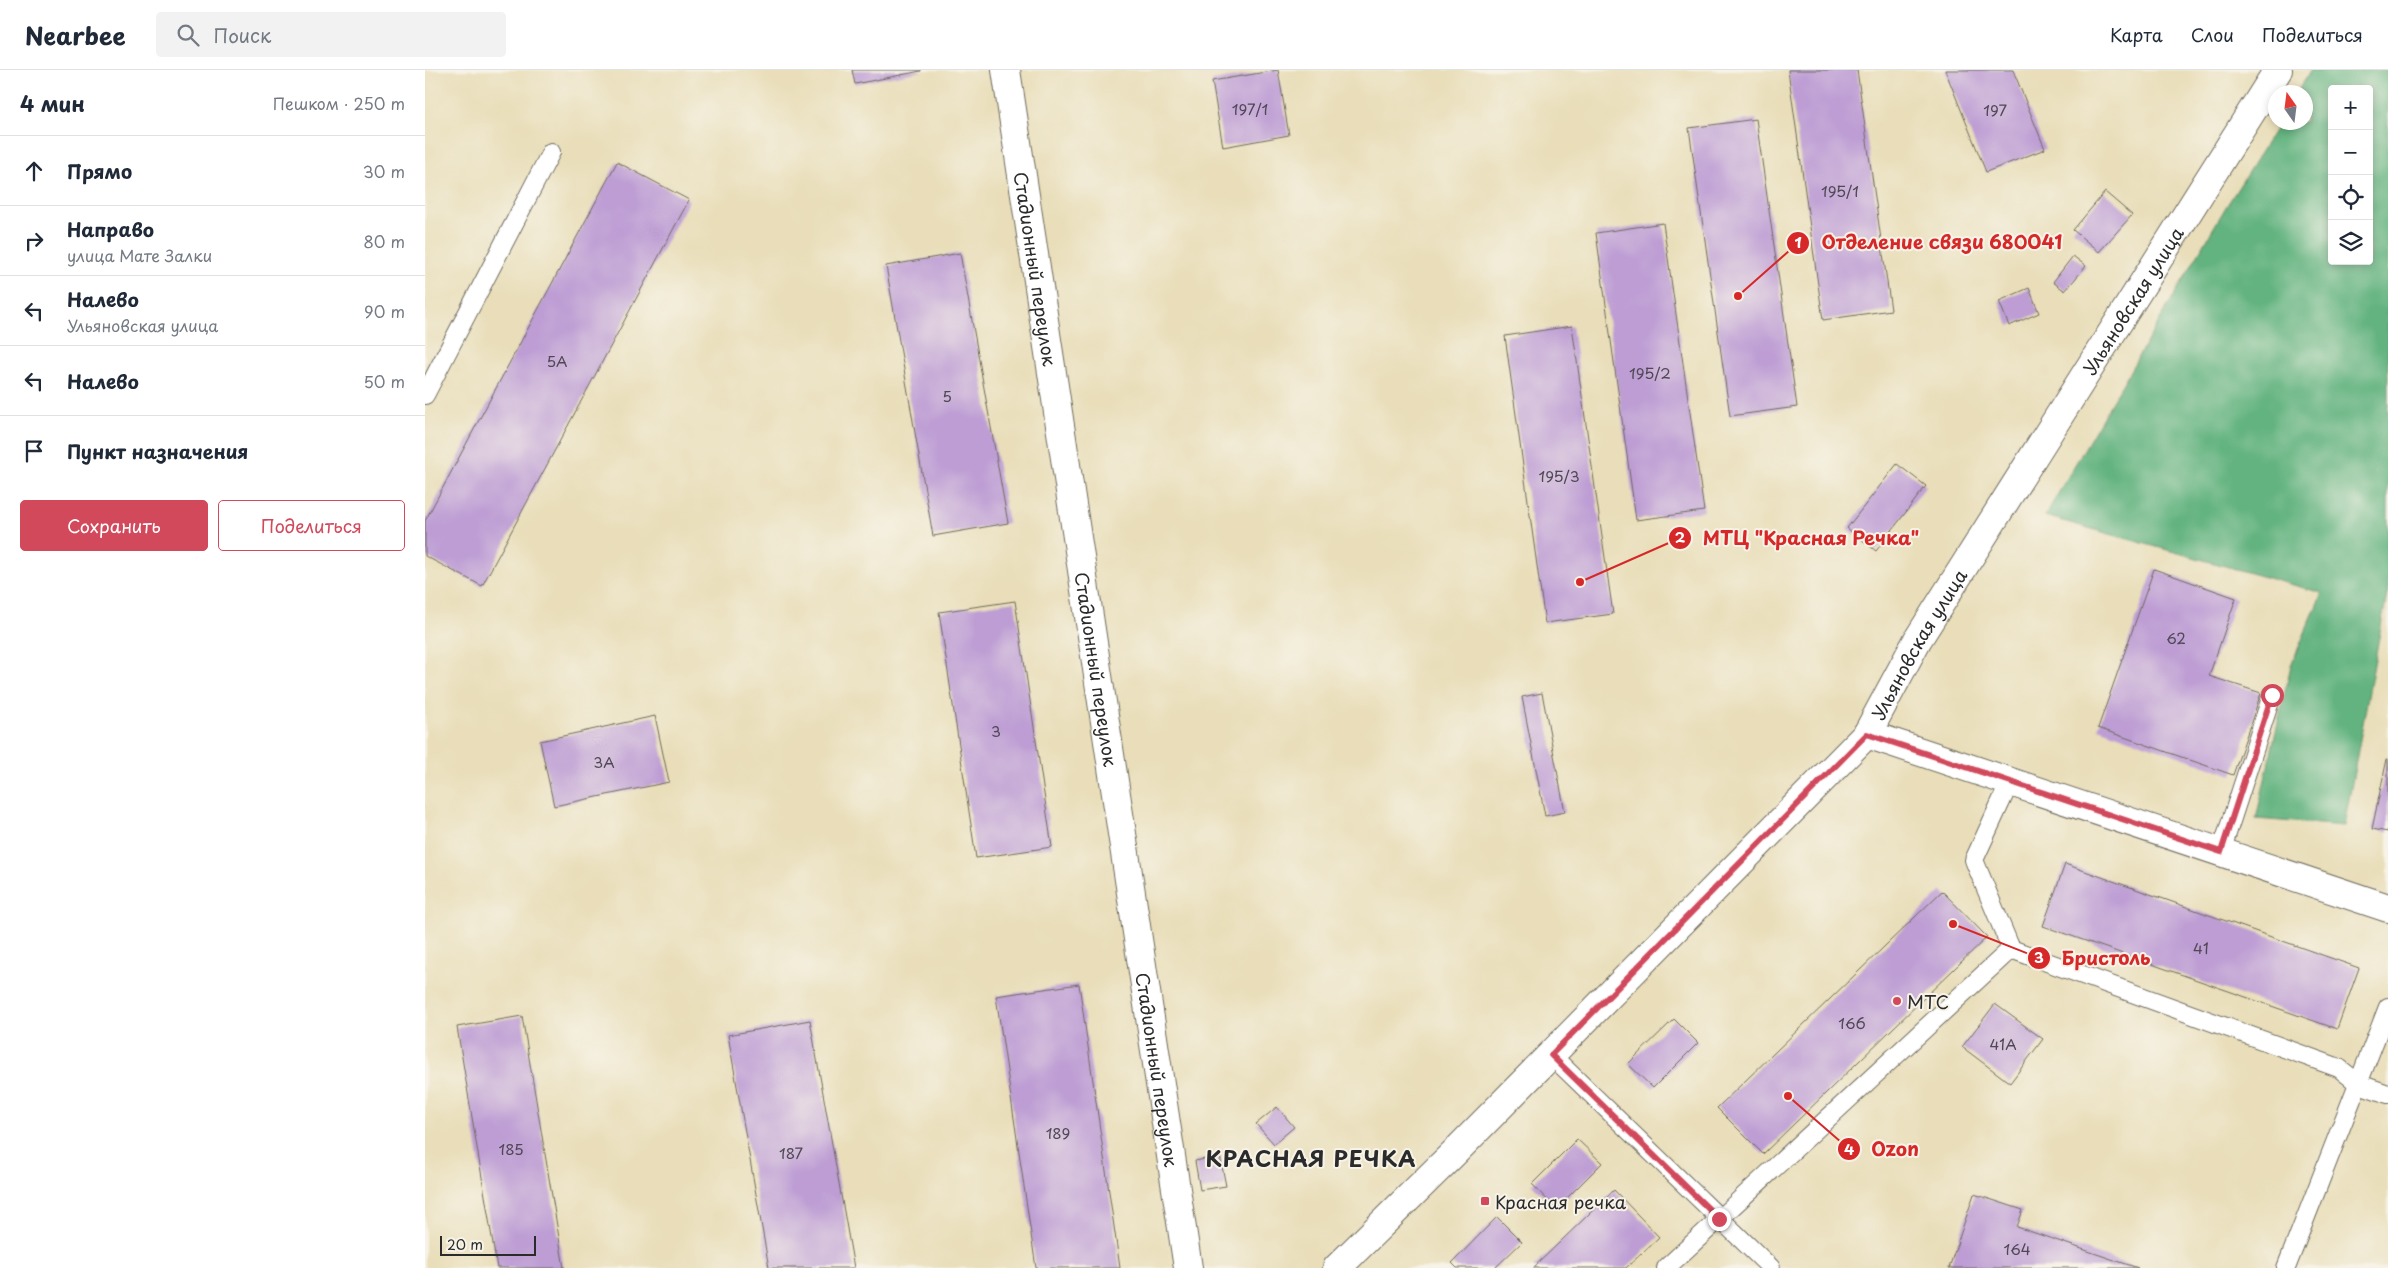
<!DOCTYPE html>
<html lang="ru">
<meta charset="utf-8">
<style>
:root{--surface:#fff;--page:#f2f2f3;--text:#1f2937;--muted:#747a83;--line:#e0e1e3;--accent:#d1495b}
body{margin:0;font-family:"Playpen Sans",sans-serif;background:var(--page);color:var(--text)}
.controls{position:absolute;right:15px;top:15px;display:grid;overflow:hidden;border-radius:5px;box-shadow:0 2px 8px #0003}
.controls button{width:45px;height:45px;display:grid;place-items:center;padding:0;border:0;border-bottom:1px solid var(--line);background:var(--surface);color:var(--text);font:25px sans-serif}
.compass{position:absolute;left:1843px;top:15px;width:45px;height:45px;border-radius:50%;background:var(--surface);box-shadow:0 2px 8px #0003;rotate:346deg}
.scale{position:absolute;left:15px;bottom:12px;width:96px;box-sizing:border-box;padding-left:5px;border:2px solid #2b2b2b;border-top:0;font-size:14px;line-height:18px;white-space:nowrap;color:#2b2b2b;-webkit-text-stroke:4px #f7f3e8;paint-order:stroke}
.stop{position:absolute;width:15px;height:15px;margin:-11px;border:4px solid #d1495b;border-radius:50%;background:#fff}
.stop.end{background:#d1495b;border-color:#fff;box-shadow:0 1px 5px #0008}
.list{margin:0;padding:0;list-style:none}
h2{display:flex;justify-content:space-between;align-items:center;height:65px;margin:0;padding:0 20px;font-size:21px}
h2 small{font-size:16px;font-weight:400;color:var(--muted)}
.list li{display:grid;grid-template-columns:32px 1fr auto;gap:15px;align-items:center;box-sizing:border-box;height:70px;padding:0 20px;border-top:1px solid var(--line)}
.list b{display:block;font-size:19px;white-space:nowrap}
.list p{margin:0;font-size:16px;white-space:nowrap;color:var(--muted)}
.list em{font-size:16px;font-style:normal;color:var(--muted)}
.actions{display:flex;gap:10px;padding:15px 20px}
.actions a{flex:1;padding:11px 0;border:1px solid var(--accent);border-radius:5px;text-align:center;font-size:18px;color:var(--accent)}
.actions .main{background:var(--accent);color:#fff}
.icon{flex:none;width:28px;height:28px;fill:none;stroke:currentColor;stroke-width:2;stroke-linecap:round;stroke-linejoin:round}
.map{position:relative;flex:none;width:1963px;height:1198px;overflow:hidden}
header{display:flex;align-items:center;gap:30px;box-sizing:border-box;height:70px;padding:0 25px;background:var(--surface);border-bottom:1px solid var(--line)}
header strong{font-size:24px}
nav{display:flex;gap:28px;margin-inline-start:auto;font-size:18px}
.search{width:350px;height:45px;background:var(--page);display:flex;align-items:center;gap:12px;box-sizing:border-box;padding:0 18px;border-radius:5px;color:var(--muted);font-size:19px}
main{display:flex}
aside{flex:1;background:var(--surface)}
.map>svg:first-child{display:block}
</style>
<header>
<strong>Nearbee</strong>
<div class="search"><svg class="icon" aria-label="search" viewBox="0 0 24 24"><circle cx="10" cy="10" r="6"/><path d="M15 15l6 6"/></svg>Поиск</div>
<nav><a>Карта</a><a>Слои</a><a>Поделиться</a></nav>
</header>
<main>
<aside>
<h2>4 мин<small>Пешком · 250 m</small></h2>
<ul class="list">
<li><svg class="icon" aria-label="ahead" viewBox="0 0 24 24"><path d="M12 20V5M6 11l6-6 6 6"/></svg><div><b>Прямо</b></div><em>30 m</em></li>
<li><svg class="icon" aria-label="right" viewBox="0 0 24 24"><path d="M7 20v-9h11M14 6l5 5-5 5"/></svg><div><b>Направо</b><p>улица Мате Залки</p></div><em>80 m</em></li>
<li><svg class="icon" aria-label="left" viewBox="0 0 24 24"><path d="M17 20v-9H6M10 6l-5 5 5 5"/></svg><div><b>Налево</b><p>Ульяновская улица</p></div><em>90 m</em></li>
<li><svg class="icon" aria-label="left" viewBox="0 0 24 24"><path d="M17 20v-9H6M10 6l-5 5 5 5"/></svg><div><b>Налево</b></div><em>50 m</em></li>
<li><svg class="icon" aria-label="arrive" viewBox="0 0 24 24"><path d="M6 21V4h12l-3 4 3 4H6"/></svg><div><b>Пункт назначения</b></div></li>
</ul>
<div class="actions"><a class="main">Сохранить</a><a>Поделиться</a></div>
</aside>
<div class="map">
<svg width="1963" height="1198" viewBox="0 0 1963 1198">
<rect width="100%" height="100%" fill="#f7f3e8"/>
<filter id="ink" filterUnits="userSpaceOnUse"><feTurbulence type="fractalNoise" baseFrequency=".02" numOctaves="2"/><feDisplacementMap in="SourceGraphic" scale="10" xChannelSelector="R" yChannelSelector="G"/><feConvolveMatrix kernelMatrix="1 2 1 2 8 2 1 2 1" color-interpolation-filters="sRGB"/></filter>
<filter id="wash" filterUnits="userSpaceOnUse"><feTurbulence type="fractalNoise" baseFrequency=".0096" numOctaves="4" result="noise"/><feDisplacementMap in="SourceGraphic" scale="20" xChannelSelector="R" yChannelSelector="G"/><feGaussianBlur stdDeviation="1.12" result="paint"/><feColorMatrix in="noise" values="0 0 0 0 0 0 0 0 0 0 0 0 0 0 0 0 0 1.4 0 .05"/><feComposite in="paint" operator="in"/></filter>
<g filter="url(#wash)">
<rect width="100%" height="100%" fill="#e9deb9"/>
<path fill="#62b37f" stroke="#466f55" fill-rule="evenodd" d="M1886,0H1963V519L1919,756L1831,749L1866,595L1897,523L1620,446L1799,140L1854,53L1880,52V22H1872ZM1907,19H1944V191H1907Z"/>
<g id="blocks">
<g fill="#bd9dd4">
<polygon points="427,0 496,0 496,1 430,14"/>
<polygon points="853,0 864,65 798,77 787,11"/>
<polygon points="1363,0 1432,0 1466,240 1398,250"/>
<polygon points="1520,0 1588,0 1620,79 1561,102"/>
<polygon points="1331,49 1372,337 1305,346 1264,58"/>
<polygon points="192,92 264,130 57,516 0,486 0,451"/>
<polygon points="1680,122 1707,145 1674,182 1648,160"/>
<polygon points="1238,153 1279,441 1211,450 1171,163"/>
<polygon points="535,183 583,453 508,466 461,196"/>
<polygon points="1648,186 1661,196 1640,221 1628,212"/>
<polygon points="1604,218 1614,243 1584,256 1574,231"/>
<polygon points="1147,256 1188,544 1120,553 1080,266"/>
<polygon points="1472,394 1501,416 1451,481 1422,458"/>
<polygon points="1729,499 1811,528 1784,606 1836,623 1808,705 1673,658"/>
<polygon points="590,531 627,777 551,788 514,542"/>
<polygon points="1117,623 1140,742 1120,746 1097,627"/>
<polygon points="230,646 244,712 129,736 115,671"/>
<polygon points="1962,689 1963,689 1963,762 1947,759"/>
<polygon points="1640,794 1934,898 1912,959 1618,856"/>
<polygon points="1517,821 1562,867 1338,1084 1292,1038"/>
<polygon points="654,914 695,1198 611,1198 571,926"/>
<polygon points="1570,934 1618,969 1585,1013 1537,977"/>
<polygon points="97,946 139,1198 72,1198 32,957"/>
<polygon points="1249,949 1273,973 1228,1018 1203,994"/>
<polygon points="385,950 429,1198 344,1198 303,965"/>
<polygon points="852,1037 869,1057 849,1074 831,1054"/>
<polygon points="1152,1069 1177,1093 1131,1139 1107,1114"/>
<polygon points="795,1086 801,1116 775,1120 770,1091"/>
<polygon points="1189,1120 1234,1167 1201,1198 1108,1198"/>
<polygon points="1549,1124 1598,1140 1592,1157 1713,1198 1524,1198"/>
<polygon points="1072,1147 1097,1172 1070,1198 1032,1198 1027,1193"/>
</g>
</g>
</g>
<g filter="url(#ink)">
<use href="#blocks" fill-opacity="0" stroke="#6e6a5d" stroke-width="1"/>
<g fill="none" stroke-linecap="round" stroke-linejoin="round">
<g stroke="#6e6a5d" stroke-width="20">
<g id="service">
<polyline points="0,325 126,82"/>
<polyline points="1585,712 1549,790 1586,879"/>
<polyline points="1796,782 1847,625"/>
<polyline points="1126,985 1346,1198"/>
<polyline points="1241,1198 1586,879 1914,998 1934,1014 1963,1024"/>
<polyline points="1861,1198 1963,937"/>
</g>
</g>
<g stroke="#6e6a5d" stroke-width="30">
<g id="minor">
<path id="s1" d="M581,0L763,1198"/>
<polyline points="1442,664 1963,838"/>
</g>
</g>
<g stroke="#6e6a5d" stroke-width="30">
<g id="tertiary">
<path id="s2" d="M912,1198L1028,1084L1442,664L1493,569L1853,0"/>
</g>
</g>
<use href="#service" stroke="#fff" stroke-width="18"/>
<use href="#minor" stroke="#fff" stroke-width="28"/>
<use href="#tertiary" stroke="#fff" stroke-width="28"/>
</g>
</g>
<g fill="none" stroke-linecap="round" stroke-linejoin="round" filter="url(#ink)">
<polyline stroke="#d1495b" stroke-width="6" points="1294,1149 1126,985 1442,664 1796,782 1847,625"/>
</g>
<g fill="#d1495b" stroke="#f7f3e8" stroke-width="2">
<circle cx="1472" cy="931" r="5"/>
<rect x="1055" y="1126" width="10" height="10" rx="2.5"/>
</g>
<g text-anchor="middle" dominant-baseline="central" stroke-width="4" stroke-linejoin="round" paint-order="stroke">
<g font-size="15" fill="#504855">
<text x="825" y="38">197/1</text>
<text x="1570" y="39">197</text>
<text x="1415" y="120">195/1</text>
<text x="132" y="290">5А</text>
<text x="1225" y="302">195/2</text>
<text x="522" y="325">5</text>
<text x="1134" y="405">195/3</text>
<text x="1751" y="567">62</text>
<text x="571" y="660">3</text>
<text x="179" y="691">3А</text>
<text x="1776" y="877">41</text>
<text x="1427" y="952">166</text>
<text x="1578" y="973">41А</text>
<text x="633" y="1062">189</text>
<text x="86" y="1078">185</text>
<text x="366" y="1082">187</text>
<text x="1592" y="1178">164</text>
</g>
<g font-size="18" fill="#2b2b2b" stroke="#f7f3e8">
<text stroke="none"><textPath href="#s1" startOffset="201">Стадионный переулок</textPath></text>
<text stroke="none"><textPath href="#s2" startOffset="1261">Ульяновская улица</textPath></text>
<text stroke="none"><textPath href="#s2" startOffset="856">Ульяновская улица</textPath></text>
<text stroke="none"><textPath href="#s1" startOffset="606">Стадионный переулок</textPath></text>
<text stroke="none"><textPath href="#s1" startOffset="1011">Стадионный переулок</textPath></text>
</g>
<g font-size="18" fill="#2b2b2b" stroke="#f7f3e8" text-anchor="start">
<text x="1482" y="931">МТС</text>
<text x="1070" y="1131">Красная речка</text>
</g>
<g font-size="22" font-weight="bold" letter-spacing="1" fill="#2b2b2b" stroke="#f7f3e8">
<text x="886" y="1087">КРАСНАЯ РЕЧКА</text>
</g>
</g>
<path fill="none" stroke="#d62828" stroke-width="2" d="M1313 226L1373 173M1155 512L1255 468M1528 854L1614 888M1363 1026L1424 1079"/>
<g fill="#d62828" stroke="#f7f3e8" stroke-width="2">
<circle cx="1313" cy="226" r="5"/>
<circle cx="1155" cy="512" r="5"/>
<circle cx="1528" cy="854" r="5"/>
<circle cx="1363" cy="1026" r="5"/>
<circle cx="1373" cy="173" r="12"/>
<circle cx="1255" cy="468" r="12"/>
<circle cx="1614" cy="888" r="12"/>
<circle cx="1424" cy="1079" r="12"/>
</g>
<g font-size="15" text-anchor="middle" font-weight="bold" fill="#fff">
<text x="1373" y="178">1</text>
<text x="1255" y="473">2</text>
<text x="1614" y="893">3</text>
<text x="1424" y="1085">4</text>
</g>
<g font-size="19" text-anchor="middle" font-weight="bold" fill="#d62828" stroke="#f7f3e8" stroke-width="4" stroke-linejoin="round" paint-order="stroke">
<text x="1517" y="179">Отделение связи 680041</text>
<text x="1386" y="475">МТЦ "Красная Речка"</text>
<text x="1681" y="895">Бристоль</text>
<text x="1470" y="1086">Ozon</text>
</g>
</svg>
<div class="controls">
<button>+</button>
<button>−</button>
<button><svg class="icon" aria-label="locate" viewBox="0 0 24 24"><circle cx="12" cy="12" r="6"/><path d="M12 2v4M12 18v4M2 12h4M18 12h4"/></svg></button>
<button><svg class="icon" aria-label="layers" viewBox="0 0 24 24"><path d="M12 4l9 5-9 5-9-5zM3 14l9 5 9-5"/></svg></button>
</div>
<svg class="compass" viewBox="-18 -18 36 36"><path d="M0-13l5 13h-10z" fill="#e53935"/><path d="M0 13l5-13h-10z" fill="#747a83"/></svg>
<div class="scale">20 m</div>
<div class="stop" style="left:1847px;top:625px"></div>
<div class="stop end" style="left:1294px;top:1149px"></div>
</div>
</main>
